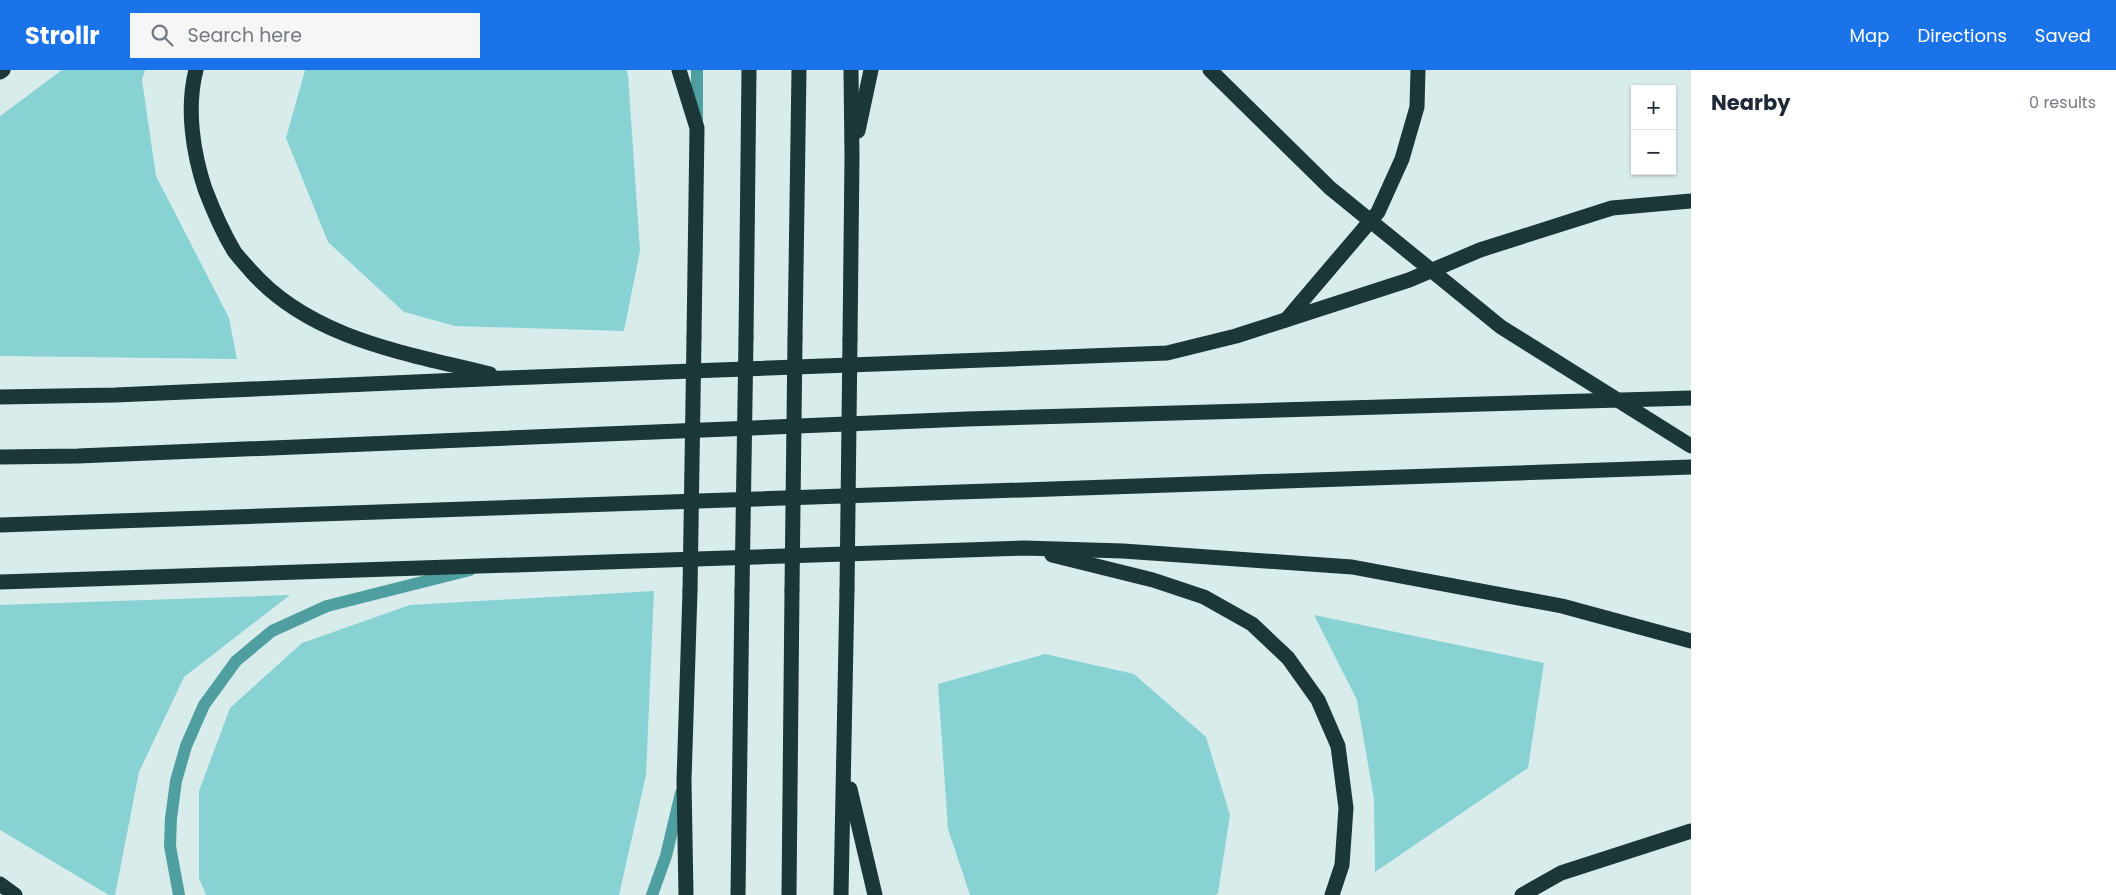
<!DOCTYPE html>
<meta charset="utf-8">
<style>
:root{--surface:#fff;--page:#f6f6f7;--text:#1f2937;--muted:#747a83;--line:#e0e1e3;--accent:#1a73e8}
body{margin:0;font-family:Poppins,sans-serif;background:var(--page);color:var(--text)}
.controls{position:absolute;right:15px;top:15px;display:grid;overflow:hidden;border-radius:0px;box-shadow:0 1px 4px #0004}
.controls button{width:45px;height:45px;display:grid;place-items:center;padding:0;border:0;border-bottom:1px solid var(--line);background:var(--surface);color:var(--text);font:25px sans-serif}
.list{margin:0;padding:0;list-style:none}
h2{display:flex;justify-content:space-between;align-items:center;height:65px;margin:0;padding:0 20px;font-size:21px}
h2 small{font-size:16px;font-weight:400;color:var(--muted)}
.icon{flex:none;width:28px;height:28px;fill:none;stroke:currentColor;stroke-width:2;stroke-linecap:round;stroke-linejoin:round}
.map{position:relative;flex:none;width:1691px;height:825px;overflow:hidden}
header{display:flex;align-items:center;gap:30px;box-sizing:border-box;height:70px;padding:0 25px;background:var(--accent);color:#fff}
header strong{font-size:24px}
nav{display:flex;gap:28px;margin-inline-start:auto;font-size:18px}
.search{width:350px;height:45px;background:var(--page);display:flex;align-items:center;gap:12px;box-sizing:border-box;padding:0 18px;border-radius:0px;color:var(--muted);font-size:19px}
main{display:flex}
aside{flex:1;background:var(--surface)}
.map>svg:first-child{display:block}
</style>
<header>
<strong>Strollr</strong>
<div class="search"><svg class="icon" aria-label="search" viewBox="0 0 24 24"><circle cx="10" cy="10" r="6"/><path d="M15 15l6 6"/></svg>Search here</div>
<nav><a>Map</a><a>Directions</a><a>Saved</a></nav>
</header>
<main>
<div class="map">
<svg width="1691" height="825" viewBox="0 0 1691 825">
<rect width="100%" height="100%" fill="#d9ecec"/>
<g fill="#88d2d3">
<polygon points="62,0 145,0 142,10 156,106 229,248 237,289 0,286 0,46"/>
<polygon points="305,0 626,0 628,5 640,181 624,261 455,256 404,242 328,172 286,68"/>
<polygon points="654,521 646,705 619,825 206,825 199,808 199,721 230,638 302,573 410,535"/>
<polygon points="290,525 184,607 139,702 115,825 109,825 0,760 0,535"/>
<polygon points="1314,545 1544,593 1528,698 1375,802 1374,729 1357,630"/>
<polygon points="1045,584 1134,604 1206,667 1230,745 1218,823 1215,825 970,825 948,759 938,614"/>
</g>
<g fill="none" stroke-linecap="round" stroke-linejoin="round">
<g stroke="#509fa0" stroke-width="12">
<polyline points="697,50 697,0"/>
<polyline points="179,825 170,776 171,748 176,711 186,676 204,635 236,591 272,561 327,536 470,500"/>
<polyline points="652,825 666,786 681,723"/>
</g>
<g stroke="#1b3738" stroke-width="15">
<path d="M196,0C186,38 193,83 205,119C213,140 222,161 234,181C239,188 245,194 251,201C311,269 406,283 490,304"/>
<polyline points="679,0 697,58 694,267"/>
<polyline points="0,2 3,0"/>
<polyline points="858,61 871,0"/>
<polyline points="1286,250 1378,142 1402,89 1417,37 1418,0"/>
<polyline points="746,268 749,0"/>
<polyline points="795,268 799,0"/>
<polyline points="850,269 852,87 851,0"/>
<polyline points="0,327 115,325 506,308 1167,283 1236,266 1409,210 1480,180 1612,138 1691,131"/>
<polyline points="0,387 78,386 967,349 1691,328"/>
<polyline points="0,455 1691,397"/>
<polyline points="1052,485 1153,510 1204,527 1252,554 1288,588 1318,630 1338,676 1346,738 1342,795 1332,825"/>
<polyline points="0,512 1024,478 1123,481 1352,497 1562,536 1691,571"/>
<polyline points="850,719 875,825"/>
<polyline points="0,814 15,825"/>
<polyline points="686,825 684,711 690,521"/>
<polyline points="738,825 742,521"/>
<polyline points="789,825 792,520"/>
<polyline points="841,825 847,520"/>
<polyline points="1522,825 1561,803 1691,761"/>
</g>
<g stroke="#1b3738" stroke-width="15">
<polyline points="1210,0 1330,118 1501,257 1691,376"/>
<polyline points="792,520 795,268"/>
<polyline points="847,520 850,269"/>
<polyline points="690,521 694,267"/>
<polyline points="742,521 746,268"/>
</g>
</g>
</svg>
<div class="controls">
<button>+</button>
<button>−</button>
</div>
</div>
<aside>
<h2>Nearby<small>0 results</small></h2>
<ul class="list">
</ul>
</aside>
</main>
